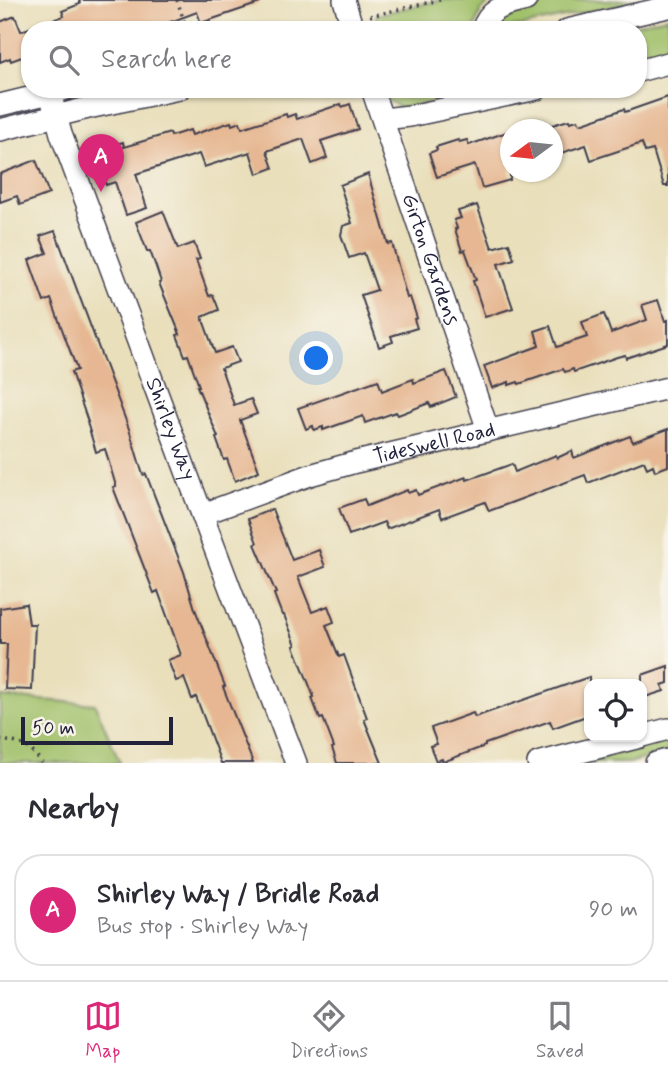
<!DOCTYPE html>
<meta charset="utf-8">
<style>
:root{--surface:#fff;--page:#f2f2f3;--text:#2b2b33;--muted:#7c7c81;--line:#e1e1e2;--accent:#db2777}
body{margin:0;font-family:Mynerve,sans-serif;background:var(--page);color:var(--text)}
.controls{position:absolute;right:21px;bottom:21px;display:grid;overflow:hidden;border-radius:14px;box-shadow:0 2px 5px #0004}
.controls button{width:63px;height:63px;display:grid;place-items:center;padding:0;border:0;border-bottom:2px solid var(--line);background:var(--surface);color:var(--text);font:35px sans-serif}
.compass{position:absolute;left:500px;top:119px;width:63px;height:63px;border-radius:50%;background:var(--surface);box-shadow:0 2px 5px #0004;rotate:255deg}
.scale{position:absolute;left:21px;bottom:18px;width:152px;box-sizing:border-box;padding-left:7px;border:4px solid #22223b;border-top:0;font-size:19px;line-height:24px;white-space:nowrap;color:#22223b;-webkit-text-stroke:5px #f7f3e8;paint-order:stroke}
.you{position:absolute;left:317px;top:359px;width:24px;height:24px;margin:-18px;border:5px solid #fff;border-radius:50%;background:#1a73e8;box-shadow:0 0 0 10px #1a73e833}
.badge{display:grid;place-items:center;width:46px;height:46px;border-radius:50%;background:var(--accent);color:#fff;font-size:23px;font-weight:700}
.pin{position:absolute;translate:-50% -58px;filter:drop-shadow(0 2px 4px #0008)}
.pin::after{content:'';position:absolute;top:37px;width:24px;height:21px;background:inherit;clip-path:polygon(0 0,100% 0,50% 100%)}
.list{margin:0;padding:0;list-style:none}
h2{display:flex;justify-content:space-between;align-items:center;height:91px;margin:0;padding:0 28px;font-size:30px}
h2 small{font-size:23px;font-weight:400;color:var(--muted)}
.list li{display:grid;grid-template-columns:46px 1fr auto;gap:21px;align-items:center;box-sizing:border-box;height:112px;margin:0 14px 14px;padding:0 14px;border:2px solid var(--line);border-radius:28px}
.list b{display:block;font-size:26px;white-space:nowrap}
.list p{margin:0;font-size:23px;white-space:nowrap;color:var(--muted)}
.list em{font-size:23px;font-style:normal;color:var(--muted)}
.icon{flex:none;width:38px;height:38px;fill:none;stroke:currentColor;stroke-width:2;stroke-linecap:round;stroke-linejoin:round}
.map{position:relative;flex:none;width:668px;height:763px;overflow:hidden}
.search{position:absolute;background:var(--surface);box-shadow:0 2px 5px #0004;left:21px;right:21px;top:21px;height:77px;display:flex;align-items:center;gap:18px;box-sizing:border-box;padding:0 24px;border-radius:28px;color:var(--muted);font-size:26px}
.sheet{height:217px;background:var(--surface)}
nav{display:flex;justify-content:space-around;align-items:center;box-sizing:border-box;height:98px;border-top:2px solid var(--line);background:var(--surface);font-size:19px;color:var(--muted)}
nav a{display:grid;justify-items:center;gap:4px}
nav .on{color:var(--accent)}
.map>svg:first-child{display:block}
</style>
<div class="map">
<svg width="668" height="763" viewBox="0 0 668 763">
<rect width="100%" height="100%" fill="#f7f3e8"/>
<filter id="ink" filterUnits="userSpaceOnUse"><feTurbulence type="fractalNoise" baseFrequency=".0143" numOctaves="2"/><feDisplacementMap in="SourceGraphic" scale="14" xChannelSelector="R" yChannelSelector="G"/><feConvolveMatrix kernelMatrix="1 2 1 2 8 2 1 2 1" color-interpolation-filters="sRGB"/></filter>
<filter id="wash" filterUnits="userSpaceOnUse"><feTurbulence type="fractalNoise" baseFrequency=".00686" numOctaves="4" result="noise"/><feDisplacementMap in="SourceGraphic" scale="28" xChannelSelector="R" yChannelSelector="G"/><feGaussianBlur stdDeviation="1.57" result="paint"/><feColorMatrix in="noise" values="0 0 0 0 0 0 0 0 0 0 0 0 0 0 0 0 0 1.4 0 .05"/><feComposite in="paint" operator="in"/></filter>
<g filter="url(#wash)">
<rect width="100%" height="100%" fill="#e9dfbb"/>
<g fill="#a0c069" stroke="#617152" stroke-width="2">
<polygon points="440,0 492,0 481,11 473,30 377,30 376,15"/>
<polygon points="556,0 642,0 523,26 492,30 505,13"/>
<polygon points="668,17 668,56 638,65 638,30 611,30"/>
<polygon points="381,89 509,89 401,108 387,100"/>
<polygon points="0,697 95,704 120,763 0,763"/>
<polygon points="668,739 668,752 629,763 591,763 593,760"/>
</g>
<g id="blocks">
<g fill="#e6b792">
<polygon points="79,0 259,0 260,3 201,23 197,12 149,30 31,30 30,28 64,16 62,11 80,4"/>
<polygon points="15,16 21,31 30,28 30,54 11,61 10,58 0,62 0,22"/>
<polygon points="668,97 668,186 664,186 653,150 645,152 642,143 591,160 586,145 552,156 552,125 569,120 570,122 578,120 580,124 624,109 625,112"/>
<polygon points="341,104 342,107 350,104 358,129 321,141 327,158 312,164 303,139 267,151 273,168 257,174 250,152 204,167 199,154 136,174 147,208 126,215 115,182 106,185 98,162 110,158 106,147 123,142 124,147 170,133 171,136 190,130 192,135 231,122 232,125 240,122 242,128 286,114 287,117 295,114 297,119"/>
<polygon points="510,131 510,180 482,188 475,165 437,177 429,153 437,150 436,147 458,140 459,142 467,140 469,145"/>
<polygon points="36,160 49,194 20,205 17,196 0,202 0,174"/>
<polygon points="368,174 388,244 392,243 407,298 410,297 417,318 414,319 417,328 391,336 393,342 379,347 361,295 377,290 364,253 349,258 341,235 343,226 352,223 340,185"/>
<polygon points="477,205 492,248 509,243 514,259 498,264 513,308 485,317 473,281 476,280 465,250 462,251 455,229 457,228 454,220 461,218 458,211"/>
<polygon points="163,211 178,249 194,243 200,259 196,260 209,296 213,295 216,302 219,310 202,317 215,353 232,347 238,362 221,368 234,405 251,399 257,414 240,420 259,471 235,481 227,459 224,460 216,438 218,437 197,386 199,386 188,355 185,356 177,335 180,334 159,283 161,282 156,267 150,251 147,251 136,222"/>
<polygon points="55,231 129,429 143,475 146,474 184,572 195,609 225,686 223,687 253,763 221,763 196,697 192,699 184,678 176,681 168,660 181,655 158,591 154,593 113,487 116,486 105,449 96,452 87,422 88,422 71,372 77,370 51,299 44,302 29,260 47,253 40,236"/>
<polygon points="658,300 665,321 668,320 668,344 626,358 625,355 617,357 574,372 573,369 565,372 563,369 519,384 518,382 509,385 509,382 492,388 484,366 539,346 535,331 550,326 557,347 587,337 582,322 604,314 611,333 647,320 642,305"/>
<polygon points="446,371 456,397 431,407 429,403 398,415 396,412 365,423 363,416 323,430 323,427 314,430 313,426 306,429 298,408 378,380 382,391 413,379 414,383"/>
<polygon points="668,429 668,466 655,471 653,465 647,468 644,461 588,483 585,475 489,511 485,502 442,518 439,509 387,529 384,522 349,535 339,508 364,499 367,506 407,490 408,493 416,490 418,495 466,477 467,480 512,464 515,472 556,455 557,458 572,451 574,458 630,436 633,442"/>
<polygon points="272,509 292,560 319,550 325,567 298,577 312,612 328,606 334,622 326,625 339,657 344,655 367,718 364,719 382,763 337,763 332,748 334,747 323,718 320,719 312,698 314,697 294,646 296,645 284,615 282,615 274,594 276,593 255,544 257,543 248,519"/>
<polygon points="26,604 29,624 35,624 32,690 5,689 7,644 0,644 0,608"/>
<polygon points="668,666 668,683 662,685 664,691 642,698 642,675"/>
<polygon points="589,677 589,715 553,728 550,721 485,744 485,746 443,762 442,759 436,761 430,746 437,744 431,728 473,713 475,717"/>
</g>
</g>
</g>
<g filter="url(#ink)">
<use href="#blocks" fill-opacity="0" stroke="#403e4e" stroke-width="2"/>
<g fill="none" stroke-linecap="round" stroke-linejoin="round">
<g stroke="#403e4e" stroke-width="24">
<g id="street">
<polyline points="344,0 353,30"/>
<path d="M482,30C490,7 504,6 526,0"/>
<polyline points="567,30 668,7"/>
<polyline points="638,71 668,63"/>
<path id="s1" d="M372,89L488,430"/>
<path id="s2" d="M50,93L61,134L209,533L296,763"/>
<polyline points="0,105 66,89"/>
<polyline points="383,119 410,116 537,89"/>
<polyline points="0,130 88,108 179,89"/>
<path id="s3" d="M203,514L310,475L356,462L668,388"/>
<polyline points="642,736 668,729"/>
<polyline points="538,763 640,737"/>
<polyline points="656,763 668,760"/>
</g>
</g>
<g stroke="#403e4e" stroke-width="3.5" stroke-dasharray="2 5" stroke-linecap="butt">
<polyline points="177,0 187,30"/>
<polyline points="370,16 440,0"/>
<path d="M0,740C22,743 29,745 42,763"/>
</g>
<use href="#street" stroke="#fff" stroke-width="21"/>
</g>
</g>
<g text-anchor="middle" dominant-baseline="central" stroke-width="5" stroke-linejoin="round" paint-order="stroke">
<g font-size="21" fill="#22223b" stroke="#f7f3e8">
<text stroke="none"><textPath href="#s1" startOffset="180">Girton Gardens</textPath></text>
<text stroke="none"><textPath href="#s2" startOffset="357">Shirley Way</textPath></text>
<text stroke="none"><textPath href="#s3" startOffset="242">Tideswell Road</textPath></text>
</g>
</g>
</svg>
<div class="controls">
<button><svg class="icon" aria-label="locate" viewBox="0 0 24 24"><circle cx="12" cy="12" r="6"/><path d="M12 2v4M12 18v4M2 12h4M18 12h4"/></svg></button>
</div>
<svg class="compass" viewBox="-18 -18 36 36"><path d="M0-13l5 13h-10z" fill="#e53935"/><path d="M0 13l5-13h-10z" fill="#7c7c81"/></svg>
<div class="scale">50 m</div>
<div class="you"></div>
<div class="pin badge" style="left:101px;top:192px">A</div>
<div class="search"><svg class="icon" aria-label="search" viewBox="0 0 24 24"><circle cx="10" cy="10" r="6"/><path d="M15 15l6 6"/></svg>Search here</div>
</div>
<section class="sheet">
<h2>Nearby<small></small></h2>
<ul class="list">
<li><span class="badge">A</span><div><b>Shirley Way / Bridle Road</b><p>Bus stop · Shirley Way</p></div><em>90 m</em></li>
</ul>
</section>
<nav>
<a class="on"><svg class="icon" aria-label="map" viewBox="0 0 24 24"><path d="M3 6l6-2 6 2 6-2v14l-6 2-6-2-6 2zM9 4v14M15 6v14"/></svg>Map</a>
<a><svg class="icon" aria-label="directions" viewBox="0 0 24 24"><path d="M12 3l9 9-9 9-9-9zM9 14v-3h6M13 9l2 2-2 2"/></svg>Directions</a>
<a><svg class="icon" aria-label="saved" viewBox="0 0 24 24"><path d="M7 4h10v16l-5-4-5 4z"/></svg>Saved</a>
</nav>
